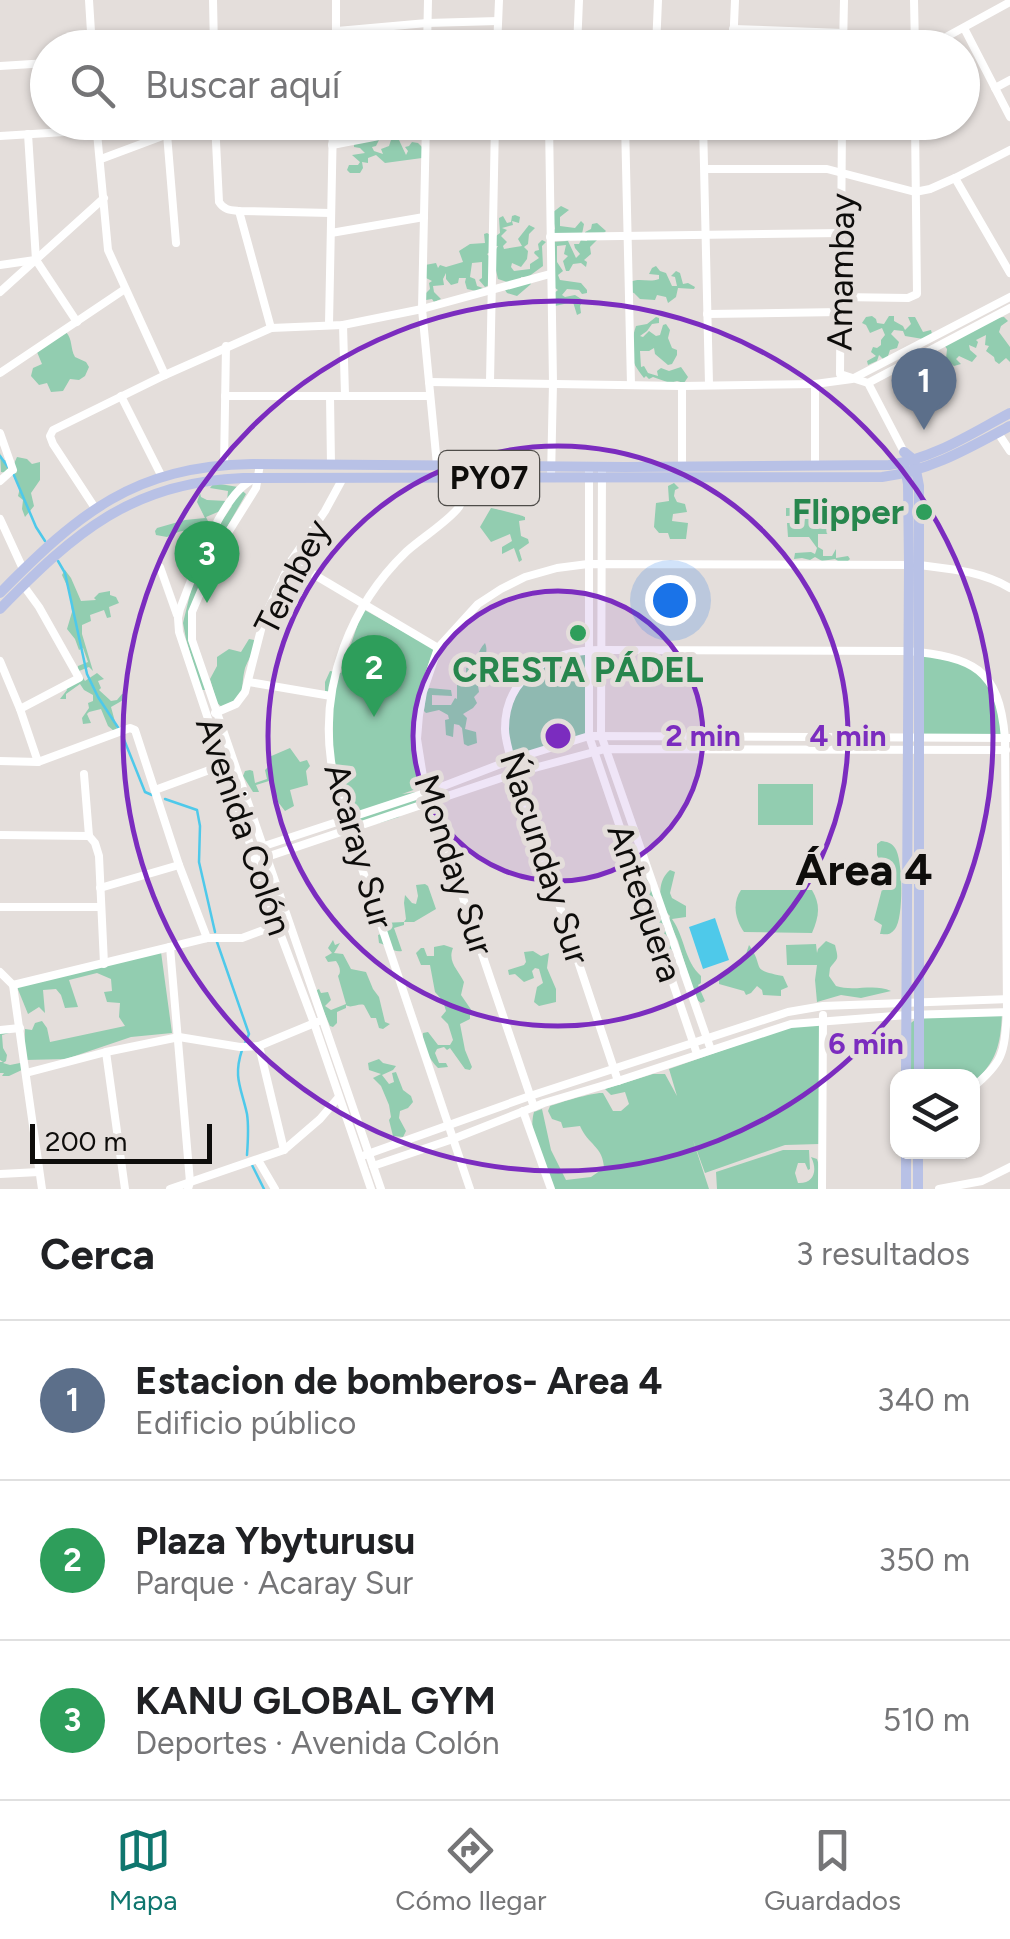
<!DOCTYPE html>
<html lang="es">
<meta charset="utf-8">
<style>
:root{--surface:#fff;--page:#f2f2f2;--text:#202124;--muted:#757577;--line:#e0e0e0;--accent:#0f766e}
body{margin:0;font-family:Figtree,sans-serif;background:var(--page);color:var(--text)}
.controls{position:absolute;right:30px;bottom:30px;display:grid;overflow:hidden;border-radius:20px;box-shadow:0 2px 8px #0004}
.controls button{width:90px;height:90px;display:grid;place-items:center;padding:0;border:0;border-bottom:2px solid var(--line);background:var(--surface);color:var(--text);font:50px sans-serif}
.scale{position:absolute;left:30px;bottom:25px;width:182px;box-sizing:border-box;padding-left:10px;border:5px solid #0e0d0b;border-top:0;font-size:28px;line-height:35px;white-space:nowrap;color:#0e0d0b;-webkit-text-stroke:8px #e4dedb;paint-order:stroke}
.you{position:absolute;left:670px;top:600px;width:35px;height:35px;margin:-25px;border:8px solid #fff;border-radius:50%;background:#1a73e8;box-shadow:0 0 0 15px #1a73e833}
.badge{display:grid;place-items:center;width:65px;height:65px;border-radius:50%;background:var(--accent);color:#fff;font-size:32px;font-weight:700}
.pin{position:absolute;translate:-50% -82px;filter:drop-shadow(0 2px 5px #0008)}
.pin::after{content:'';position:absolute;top:52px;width:35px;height:30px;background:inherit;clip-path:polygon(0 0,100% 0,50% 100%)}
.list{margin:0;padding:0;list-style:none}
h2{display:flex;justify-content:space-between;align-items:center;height:130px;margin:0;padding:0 40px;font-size:42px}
h2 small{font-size:32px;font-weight:400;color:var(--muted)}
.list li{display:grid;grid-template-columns:65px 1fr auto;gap:30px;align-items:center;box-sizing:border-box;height:160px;padding:0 40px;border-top:2px solid var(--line)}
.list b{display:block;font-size:38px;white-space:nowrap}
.list p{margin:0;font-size:32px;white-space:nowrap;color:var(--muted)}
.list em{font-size:32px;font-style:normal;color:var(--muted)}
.icon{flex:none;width:55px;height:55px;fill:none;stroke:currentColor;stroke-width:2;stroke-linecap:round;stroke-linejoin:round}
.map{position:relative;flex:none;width:1010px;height:1189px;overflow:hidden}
.search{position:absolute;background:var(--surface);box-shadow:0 2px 8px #0004;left:30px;right:30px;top:30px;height:110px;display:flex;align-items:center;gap:25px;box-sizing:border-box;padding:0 35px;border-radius:55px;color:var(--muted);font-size:38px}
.sheet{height:610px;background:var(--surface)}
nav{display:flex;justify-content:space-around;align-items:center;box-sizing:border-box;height:140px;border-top:2px solid var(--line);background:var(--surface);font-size:28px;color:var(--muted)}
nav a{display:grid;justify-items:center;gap:5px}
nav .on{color:var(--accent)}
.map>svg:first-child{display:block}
</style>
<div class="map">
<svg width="1010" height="1189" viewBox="0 0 1010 1189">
<rect width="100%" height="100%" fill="#e4dedb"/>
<g fill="#92cdb0">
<polygon points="421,130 423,138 421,140 412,137 410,139 399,140 406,155 408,151 405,147 409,146 412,142 418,143 422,147 422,158 385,163 376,155 368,158 368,163 362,162 363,168 360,173 350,173 347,170 349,165 358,165 360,162 352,155 365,153 360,148 354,147 354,143 380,138 376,146 372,147 374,151 383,154 381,149 389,146 392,137"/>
<polygon points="561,206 569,210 560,217 560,226 575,228 581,221 584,224 582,234 568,241 576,258 580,254 575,248 574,244 579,244 581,240 587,241 585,232 591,229 592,224 597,223 606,231 590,247 591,254 584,260 587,262 586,267 581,263 573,264 569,271 566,271 563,261 568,256 564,254 566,245 557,246 557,262 563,271 558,275 560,280 581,283 587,290 587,293 582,294 579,290 567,289 562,295 565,297 575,295 583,300 580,306 581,313 577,315 573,302 555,306 553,294 558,290 555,288 553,242 567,241 556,236 552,231 555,229 552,213"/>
<polygon points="515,215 520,217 519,223 512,221 513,225 502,228 507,230 501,236 507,242 503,246 504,249 522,246 518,239 529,225 535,228 529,234 528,244 524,247 528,251 527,259 521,267 512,263 511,267 514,271 530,269 530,264 539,258 534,253 535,251 539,250 538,244 542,240 546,242 542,246 543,266 528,277 521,277 521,279 529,281 531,284 517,296 507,293 505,290 510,283 498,279 494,262 496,259 496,249 498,246 496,246 496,236 500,233 499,218 503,216 507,223 511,222 512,216"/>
<polygon points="487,233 492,236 492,251 487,254 491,258 492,284 485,287 479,280 482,278 482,262 472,263 470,277 475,279 477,286 483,288 476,291 467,289 465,282 466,278 459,278 458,283 451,285 446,279 446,273 443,279 444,285 433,286 434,292 441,299 434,302 432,299 426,300 424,295 430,289 429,283 432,281 426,278 425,265 436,263 438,268 440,265 446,267 463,262 459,251 470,244 485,243 484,234"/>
<path d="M656,266L660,271L666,273L672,286H677L675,277L671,276L676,271L680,273L683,284L688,283L695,287L694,289L678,288L676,297L668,303L666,297L657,295L655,300L640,299L634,293L630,292V282C640,277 648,283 659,279V275L649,274L652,268Z"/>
<polygon points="872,316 876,319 877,323 884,324 889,316 894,316 894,321 903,326 905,330 911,324 908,317 915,317 923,332 931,330 932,334 923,339 905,336 903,331 894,330 891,334 899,342 897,348 890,350 887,359 883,359 879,355 877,361 868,365 867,361 876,356 871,352 873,347 877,348 881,345 881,340 885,335 882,328 870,333 866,325 862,323 866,317"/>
<path d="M656,317L659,318V323L652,324L647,331L640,336L643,337L649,331L656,336L660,335L663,325L666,324L670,330L668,338L672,348L677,350V355L672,364L668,365L655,354L654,348L649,351H640L641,367L644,366L648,373L658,376L657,371L661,368L669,371L681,367L688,377L684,383L677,381L670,383L653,377L649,379L646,376L644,378C629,359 628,351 636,326L647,324Z"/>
<polygon points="1004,317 1008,321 1001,326 999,332 1010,347 1010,362 1006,358 999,364 995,361 994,357 986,351 989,346 985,345 986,335 976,340 978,342 976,348 969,345 970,350 977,356 972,362 959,356 956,359 961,364 954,366 946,359 947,349 944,345 992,318"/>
<path d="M66,332C73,340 70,348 75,357L86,362L89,367L85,376L79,380L70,379L63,391L51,392L47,383L39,385L31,376L33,368L42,364L37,352Z"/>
<polygon points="0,453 3,460 7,460 13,466 17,457 27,459 32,464 40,462 40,480 31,493 34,506 25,517 22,509 23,500 18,496 20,488 14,474 1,472"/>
<path d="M214,483L238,487L246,494L223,534L207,567L188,633L209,690H201L186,639L183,623L192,586L210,539L232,506L206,517L211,527L210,532L200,543L204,529L203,526C191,530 178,530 167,537L156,535L155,531L157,528L185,520L205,518L197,502L200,493L201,497L207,500L227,501L228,491L210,488Z"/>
<polygon points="674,483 679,488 675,490 674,496 677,502 685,504 687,512 673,514 672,521 688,523 686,539 670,539 668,533 659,533 654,527 656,503 669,501 668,486"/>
<polygon points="799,504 810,506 813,511 818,511 820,521 834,524 833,534 818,534 818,547 823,550 823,556 832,556 836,549 836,558 848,556 850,559 848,561 838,561 835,559 822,561 815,557 810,560 802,558 794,559 795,553 811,552 815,554 817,548 809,537 788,537 787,523 804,523 805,518 803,515 786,516 786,508 796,508"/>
<path d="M491,508C496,509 522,515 525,517V520L519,521L521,536L528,539L529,543L519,550L522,560L519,562L514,548L502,554V547L512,541L510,534L491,542L480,527Z"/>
<polygon points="65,570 71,578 81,601 96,600 94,598 99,593 110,591 110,595 116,597 119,603 109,607 111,617 107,618 104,610 90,615 91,621 82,625 82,634 93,671 89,667 79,671 85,681 97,673 104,679 98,681 101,688 99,690 111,701 117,700 122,694 124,694 125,699 111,707 117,729 114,731 108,726 101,709 89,712 87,714 91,723 83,724 82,718 89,708 88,703 93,701 93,695 84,690 80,684 66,694 66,699 60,699 67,690 65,685 77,678 78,666 88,662 83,648 79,650 75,639 67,629 72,612 70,592 62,575"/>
<polygon points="363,609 434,649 419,690 414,738 422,787 402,794 416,792 421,799 417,803 406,807 399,817 383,822 367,826 350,820 354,811 347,813 333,761 333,695 325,694 325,682 330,671 341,673"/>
<path d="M249,639L254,640L257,645C253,652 248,660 245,668C239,693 249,693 223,708L217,703L210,679L217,666V657L229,649L241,652Z"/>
<path d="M485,643C491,656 477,670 468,680L478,686L479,692L474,697L477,703L473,708L463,714L467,718L465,729L476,732L477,743L468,746L464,744L462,728L459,725L454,724L453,737L446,735L445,720L449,719L448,715L439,710L426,713L424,711L426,692L429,688L451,690L452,696L432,695V705H451L455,698L457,699V685L466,680V668H471C477,660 478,650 485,643Z"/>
<path d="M543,653L542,661L568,654L587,653L586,734L512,757C503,716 509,705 531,671L526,669L524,661Z"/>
<path d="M922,654C933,655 945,656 955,659C989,670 1000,704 1004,737H921Z"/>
<polygon points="290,748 300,762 307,760 310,766 306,771 308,785 290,790 294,806 285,811 278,802 277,796 274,797 269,781 256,785 259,792 253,792 243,776 245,771 250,770 253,771 255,783 267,779 265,770 270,765 268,759 269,757"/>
<rect x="758" y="784" width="55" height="41"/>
<path d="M881,841C887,842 891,842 895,848C903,858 904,919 895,929C889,936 888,934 880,934L882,925L874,920L886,874L877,855V844Z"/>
<path d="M670,870L675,872L670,893L672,898L686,906V917L672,919C685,937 684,961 701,976V983L698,985L705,1001L701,1003L695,998L678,941L669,921L670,916L665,911L673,949L669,956L647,909V889L642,881L645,878L649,881L655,903L662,907C659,894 659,879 670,870Z"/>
<path d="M425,884L428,886L436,909L414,922H404V925L394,928L402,951C393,953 387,945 379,943L378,935L381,934L383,923L404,922L406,919L404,903L405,895L412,903L416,904L418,896L416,885Z"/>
<path d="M741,890H812C821,905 819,917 812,933L744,932C735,919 732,903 741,890Z"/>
<path d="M333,940L335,945L340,943L334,953L343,954L351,969L366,972L373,989L379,997L385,1022L390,1024L383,1029L379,1028L376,1018H371L364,1005C358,1003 351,1009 346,1005V1008L337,1012V1023L333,1027L330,1026L315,991L319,989L321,993L328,992L331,1000L325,1006L331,1010L346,1004L338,976C342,972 339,965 336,961L328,962L325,957L332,953L328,948Z"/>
<path d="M826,941L835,945C839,961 838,957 830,968L829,976L836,986C854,992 874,983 891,991L861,998L841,995L817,1002L815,980L817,965H787L786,945L816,944L817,953L818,949Z"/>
<path d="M444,945L453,948C447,962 459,971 464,982L461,995L472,1011L470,1014V1019L460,1024L465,1050L472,1067L470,1070L465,1069L450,1048L447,1050L444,1047L437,1049L435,1053L439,1063H446L448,1067L438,1068C429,1059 422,1046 423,1033L428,1032L438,1045H450L453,1040L448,1024L441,1017L446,1011L443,1001L435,992L430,965H421L416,953L421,948H424L427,956H434V947Z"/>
<path d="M749,945C766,969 748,969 783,976L788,987L781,990V996L763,995L762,990L757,986L751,993L746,995L744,991L719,984V978L744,960Z"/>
<polygon points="533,951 541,956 549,953 547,968 556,989 556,1002 539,1006 534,1002 537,987 543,983 539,969 535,968 532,971 534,978 524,982 515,974 509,975 508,970 524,965 526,962 524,952"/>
<polygon points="161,952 172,1033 131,1037 66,1059 25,1060 26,1068 9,1076 2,1076 4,1073 0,1073 0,1062 3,1062 0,1060 0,1032 10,1030 9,1033 2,1035 3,1048 7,1055 6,1061 3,1063 10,1065 20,1063 20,1059 24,1059 25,1029 32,1030 35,1023 42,1021 47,1028 50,1042 125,1026 119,1017 120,1003 107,1002 104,992 112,991 111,979 97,973 69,980 78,1007 65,1008 61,995 56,989 43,990 45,1013 39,1007 28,1014 17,987"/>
<path d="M1002,1012C1001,1043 997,1062 973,1083L972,1076H901L904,1028L923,1014Z"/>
<path d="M819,1024V1144L785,1145L705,1173L693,1140L709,1189H552C544,1166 527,1136 534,1112L542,1109L551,1150L566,1180L591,1177L604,1168C603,1146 588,1145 580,1126L563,1128L561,1122L552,1119L548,1111L550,1106C561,1102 594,1092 603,1093L613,1111H621L629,1104L625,1092L611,1095L605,1089L653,1074H665L677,1096L669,1069L792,1026Z"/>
<polygon points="379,1059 383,1063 396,1066 393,1070 382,1075 389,1084 394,1082 392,1073 396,1072 403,1090 411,1096 413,1102 408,1108 400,1111 399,1118 406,1131 403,1137 393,1136 389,1120 391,1117 389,1105 381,1086 373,1078 381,1074 369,1070 368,1063"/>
<path d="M783,1150H809L810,1169L808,1170L805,1163H798L795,1173L798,1183C814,1184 818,1170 811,1157L817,1159L822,1175L818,1189H717L716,1172Z"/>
</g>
<polygon fill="#4ec9ea" points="715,918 729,960 703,969 689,927"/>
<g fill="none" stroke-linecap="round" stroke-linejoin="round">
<g stroke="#4ec9ea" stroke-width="2.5">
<polyline points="0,456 8,467"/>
<polyline points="13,473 36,527 45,541"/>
<polyline points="58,561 65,573 87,674 98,697 121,732 145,792 152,795"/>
<polyline points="165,799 197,810 200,826 199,862 215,932"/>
<polyline points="217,942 249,1034 245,1043"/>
<path d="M242,1050C233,1077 241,1087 247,1114C249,1127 248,1141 247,1155"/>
<polyline points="252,1165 264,1189"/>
</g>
<g stroke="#fff" stroke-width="8">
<polyline points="89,0 92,48"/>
<polyline points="213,0 214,48"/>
<polyline points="914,0 915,48"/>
<polyline points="964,28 1010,117"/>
<polyline points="733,29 843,33"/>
<polyline points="337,31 427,23 498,21"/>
<polyline points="336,48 336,0"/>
<polyline points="427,48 428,0"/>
<polyline points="497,48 499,0"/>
<polyline points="577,48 579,0"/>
<polyline points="656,48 658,0"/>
<polyline points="733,48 735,0"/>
<polyline points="843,48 844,0"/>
<polyline points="926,48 1010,2"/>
<polyline points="0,66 48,63"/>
<polyline points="995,88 1010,80"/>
<polyline points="96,122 108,250 165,375"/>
<path d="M215,122L219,202C224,210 230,210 239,211L331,213"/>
<polyline points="426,122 422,309 437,465"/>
<polyline points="549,122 553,383 551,478"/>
<polyline points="625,122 631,385"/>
<polyline points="703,122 709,384"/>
<polyline points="842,122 840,374 868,383 904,452"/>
<polyline points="216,132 333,133"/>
<polyline points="28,134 36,260 77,322"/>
<polyline points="167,134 176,243"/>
<polyline points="0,136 97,130"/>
<polyline points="332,145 426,127 495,127"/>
<polyline points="101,159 200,122"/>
<polyline points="705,169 827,169 915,192 930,189 955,178 1010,150"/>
<polyline points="955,178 1010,273"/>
<polyline points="239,211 271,328"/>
<polyline points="331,233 424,217"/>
<polyline points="550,237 841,233"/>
<polyline points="0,265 35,260"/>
<polyline points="0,292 104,198"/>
<polyline points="840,297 908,298 917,294 915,122"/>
<polyline points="707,314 840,312"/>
<polyline points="329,324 333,122"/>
<polyline points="343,325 345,395"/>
<polyline points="0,373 125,289"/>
<polyline points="429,382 682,386 815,384 852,379 1010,297"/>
<polyline points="490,382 495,122"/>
<polyline points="868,383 1010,308"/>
<polyline points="682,386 682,467"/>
<polyline points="121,396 162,477"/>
<polyline points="225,396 429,396"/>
<polyline points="330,396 331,465"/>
<polyline points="0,433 13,470"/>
<polyline points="998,433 1010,451"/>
<polyline points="260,464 256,488 221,544 192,612 192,640 381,1189"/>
<polyline points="224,465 226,346"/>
<polyline points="815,466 815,384"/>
<polyline points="589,467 589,736 697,1054"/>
<polyline points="602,467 601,735 711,1050"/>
<path d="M467,478C465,487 464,498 459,507C449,521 420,539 406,552C351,605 320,683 331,761C334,781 341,801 346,821L470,1189"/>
<path d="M254,479C221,493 193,576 180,609L178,618L179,632L277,925L314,1023L371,1189"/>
<polyline points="0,481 10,472"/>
<polyline points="95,508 53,444 50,436 53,430 165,375 271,328 343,325 422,309 550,274"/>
<polyline points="0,519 23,569"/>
<polyline points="291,561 438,648"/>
<polyline points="160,567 177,615"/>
<polyline points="0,661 20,709 38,762 130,728 135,730 179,865 207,938"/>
<polyline points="249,682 331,696"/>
<polyline points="20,709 79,678 39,607 23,585"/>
<polyline points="215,713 236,704 245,692 264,618 291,561 325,511 343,478"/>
<polyline points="0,761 38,762"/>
<polyline points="84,774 89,836 95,843 99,856 104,964"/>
<polyline points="155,790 223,765"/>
<polyline points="0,835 89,836"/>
<polyline points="252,850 428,792 511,760 589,736 1010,738"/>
<polyline points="255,861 516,773 605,749 1006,750"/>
<polyline points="100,888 179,865"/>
<polyline points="0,907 100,907"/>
<polyline points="170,947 190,1182 188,1189"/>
<polyline points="0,972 13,985 42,1189"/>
<polyline points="13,985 207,938 242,938 277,925"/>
<polyline points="0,1030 20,1028"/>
<polyline points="259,1046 284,1150"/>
<polyline points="106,1052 125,1189"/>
<polyline points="26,1073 106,1052 179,1037 240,1047 259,1046 317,1022"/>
<path d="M618,1081L511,760C509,750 505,739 505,729C505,674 553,650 601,650L907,651C973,657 999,668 1005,738L1007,1012C1004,1052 1005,1061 972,1088"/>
<path d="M534,1107L424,783L417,739L419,715L423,692L438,648L478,604L501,589L525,577L557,568L588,564L919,565C951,569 981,571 1010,588"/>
<polyline points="523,1111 551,1189"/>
<polyline points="365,1155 530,1096 788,1012 823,1006 1010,999"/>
<polyline points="258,1160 275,1189"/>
<polyline points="373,1166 453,1139 544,1103 618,1081 791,1024 907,1015 1010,1012"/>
<polyline points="0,1174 39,1172"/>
<polyline points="170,1189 284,1150 320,1119 338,1098"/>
<polyline points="822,1189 823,1015"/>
<polyline points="939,1189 982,1181 1010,1167"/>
</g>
<g stroke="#b8c1e6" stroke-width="10">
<polyline points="904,452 914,460 919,486 919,1076"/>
<polyline points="905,468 908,484 909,565 906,1076"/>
<path d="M0,593C79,513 134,466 252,464L625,467L889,465C933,459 972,433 1010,413"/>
<path d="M0,609C74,533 132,482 243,478L882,477C930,471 969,448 1010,426"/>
<polyline points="906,1152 906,1189"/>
<polyline points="918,1189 918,1152"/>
</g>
</g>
<circle cx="558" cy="736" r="145" fill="#7b2cbf" fill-opacity=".12"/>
<g fill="none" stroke="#7b2cbf" stroke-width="5">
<circle cx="558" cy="736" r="145"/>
<circle cx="558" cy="736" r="290"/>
<circle cx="558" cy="736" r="435"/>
</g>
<g fill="#2e9e5b" stroke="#e4dedb" stroke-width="4">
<circle cx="924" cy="512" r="10"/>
<circle cx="578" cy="633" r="10"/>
</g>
<g text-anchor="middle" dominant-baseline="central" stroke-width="10" stroke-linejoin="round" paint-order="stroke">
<rect fill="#e4dedb" stroke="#4e4c49" stroke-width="2.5" x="439" y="451" width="100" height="54" rx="8"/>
<g font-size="32" font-weight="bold" fill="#0e0d0b">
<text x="489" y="478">PY07</text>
</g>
<g font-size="35" fill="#0e0d0b" stroke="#e4dedb">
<text transform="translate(841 272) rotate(-89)">Amambay</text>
<text transform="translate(292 577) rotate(-63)">Tembey</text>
<text transform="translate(244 826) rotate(71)">Avenida Colón</text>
<text transform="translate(359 846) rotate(74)">Acaray Sur</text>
<text transform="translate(545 858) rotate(72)">Ńacunday Sur</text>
<text transform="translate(454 865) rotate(72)">Monday Sur</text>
<text transform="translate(645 903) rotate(71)">Antequera</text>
</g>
<g font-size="35" font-weight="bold" fill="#27864d" stroke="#e4dedb" text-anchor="end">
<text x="904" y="512">Flipper</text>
<text x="578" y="670" text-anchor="middle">CRESTA PÁDEL</text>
</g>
<g font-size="45" font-weight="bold" fill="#0e0d0b" stroke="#e4dedb">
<text x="864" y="869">Área 4</text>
</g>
</g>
<circle cx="558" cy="736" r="15" fill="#7b2cbf" stroke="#e4dedb" stroke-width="5"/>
<g font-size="30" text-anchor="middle" font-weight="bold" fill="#7b2cbf" stroke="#e4dedb" stroke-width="10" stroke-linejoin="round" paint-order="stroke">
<text x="703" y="746">2 min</text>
<text x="848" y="746">4 min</text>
<text x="866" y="1054">6 min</text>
</g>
</svg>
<div class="controls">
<button><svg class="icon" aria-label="layers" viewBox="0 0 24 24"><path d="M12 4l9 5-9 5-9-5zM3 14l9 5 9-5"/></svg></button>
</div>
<div class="scale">200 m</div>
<div class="you"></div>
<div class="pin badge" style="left:924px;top:430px;background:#5c6f8a">1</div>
<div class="pin badge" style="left:374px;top:717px;background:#2e9e5b">2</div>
<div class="pin badge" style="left:207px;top:603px;background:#2e9e5b">3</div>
<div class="search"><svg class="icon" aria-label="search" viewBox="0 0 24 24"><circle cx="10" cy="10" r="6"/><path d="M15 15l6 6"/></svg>Buscar aquí</div>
</div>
<section class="sheet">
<h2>Cerca<small>3 resultados</small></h2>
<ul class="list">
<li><span class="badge" style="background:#5c6f8a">1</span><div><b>Estacion de bomberos- Area 4</b><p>Edificio público</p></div><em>340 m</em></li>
<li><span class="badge" style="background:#2e9e5b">2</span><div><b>Plaza Ybyturusu</b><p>Parque · Acaray Sur</p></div><em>350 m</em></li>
<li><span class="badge" style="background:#2e9e5b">3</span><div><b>KANU GLOBAL GYM</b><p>Deportes · Avenida Colón</p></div><em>510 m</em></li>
</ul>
</section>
<nav>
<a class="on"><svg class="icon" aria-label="map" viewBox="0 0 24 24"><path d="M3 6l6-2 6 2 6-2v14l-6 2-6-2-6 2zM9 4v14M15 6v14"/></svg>Mapa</a>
<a><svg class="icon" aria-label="directions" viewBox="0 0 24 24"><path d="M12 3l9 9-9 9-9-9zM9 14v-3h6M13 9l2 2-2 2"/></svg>Cómo llegar</a>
<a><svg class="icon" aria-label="saved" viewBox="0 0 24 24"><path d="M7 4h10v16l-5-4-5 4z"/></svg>Guardados</a>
</nav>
